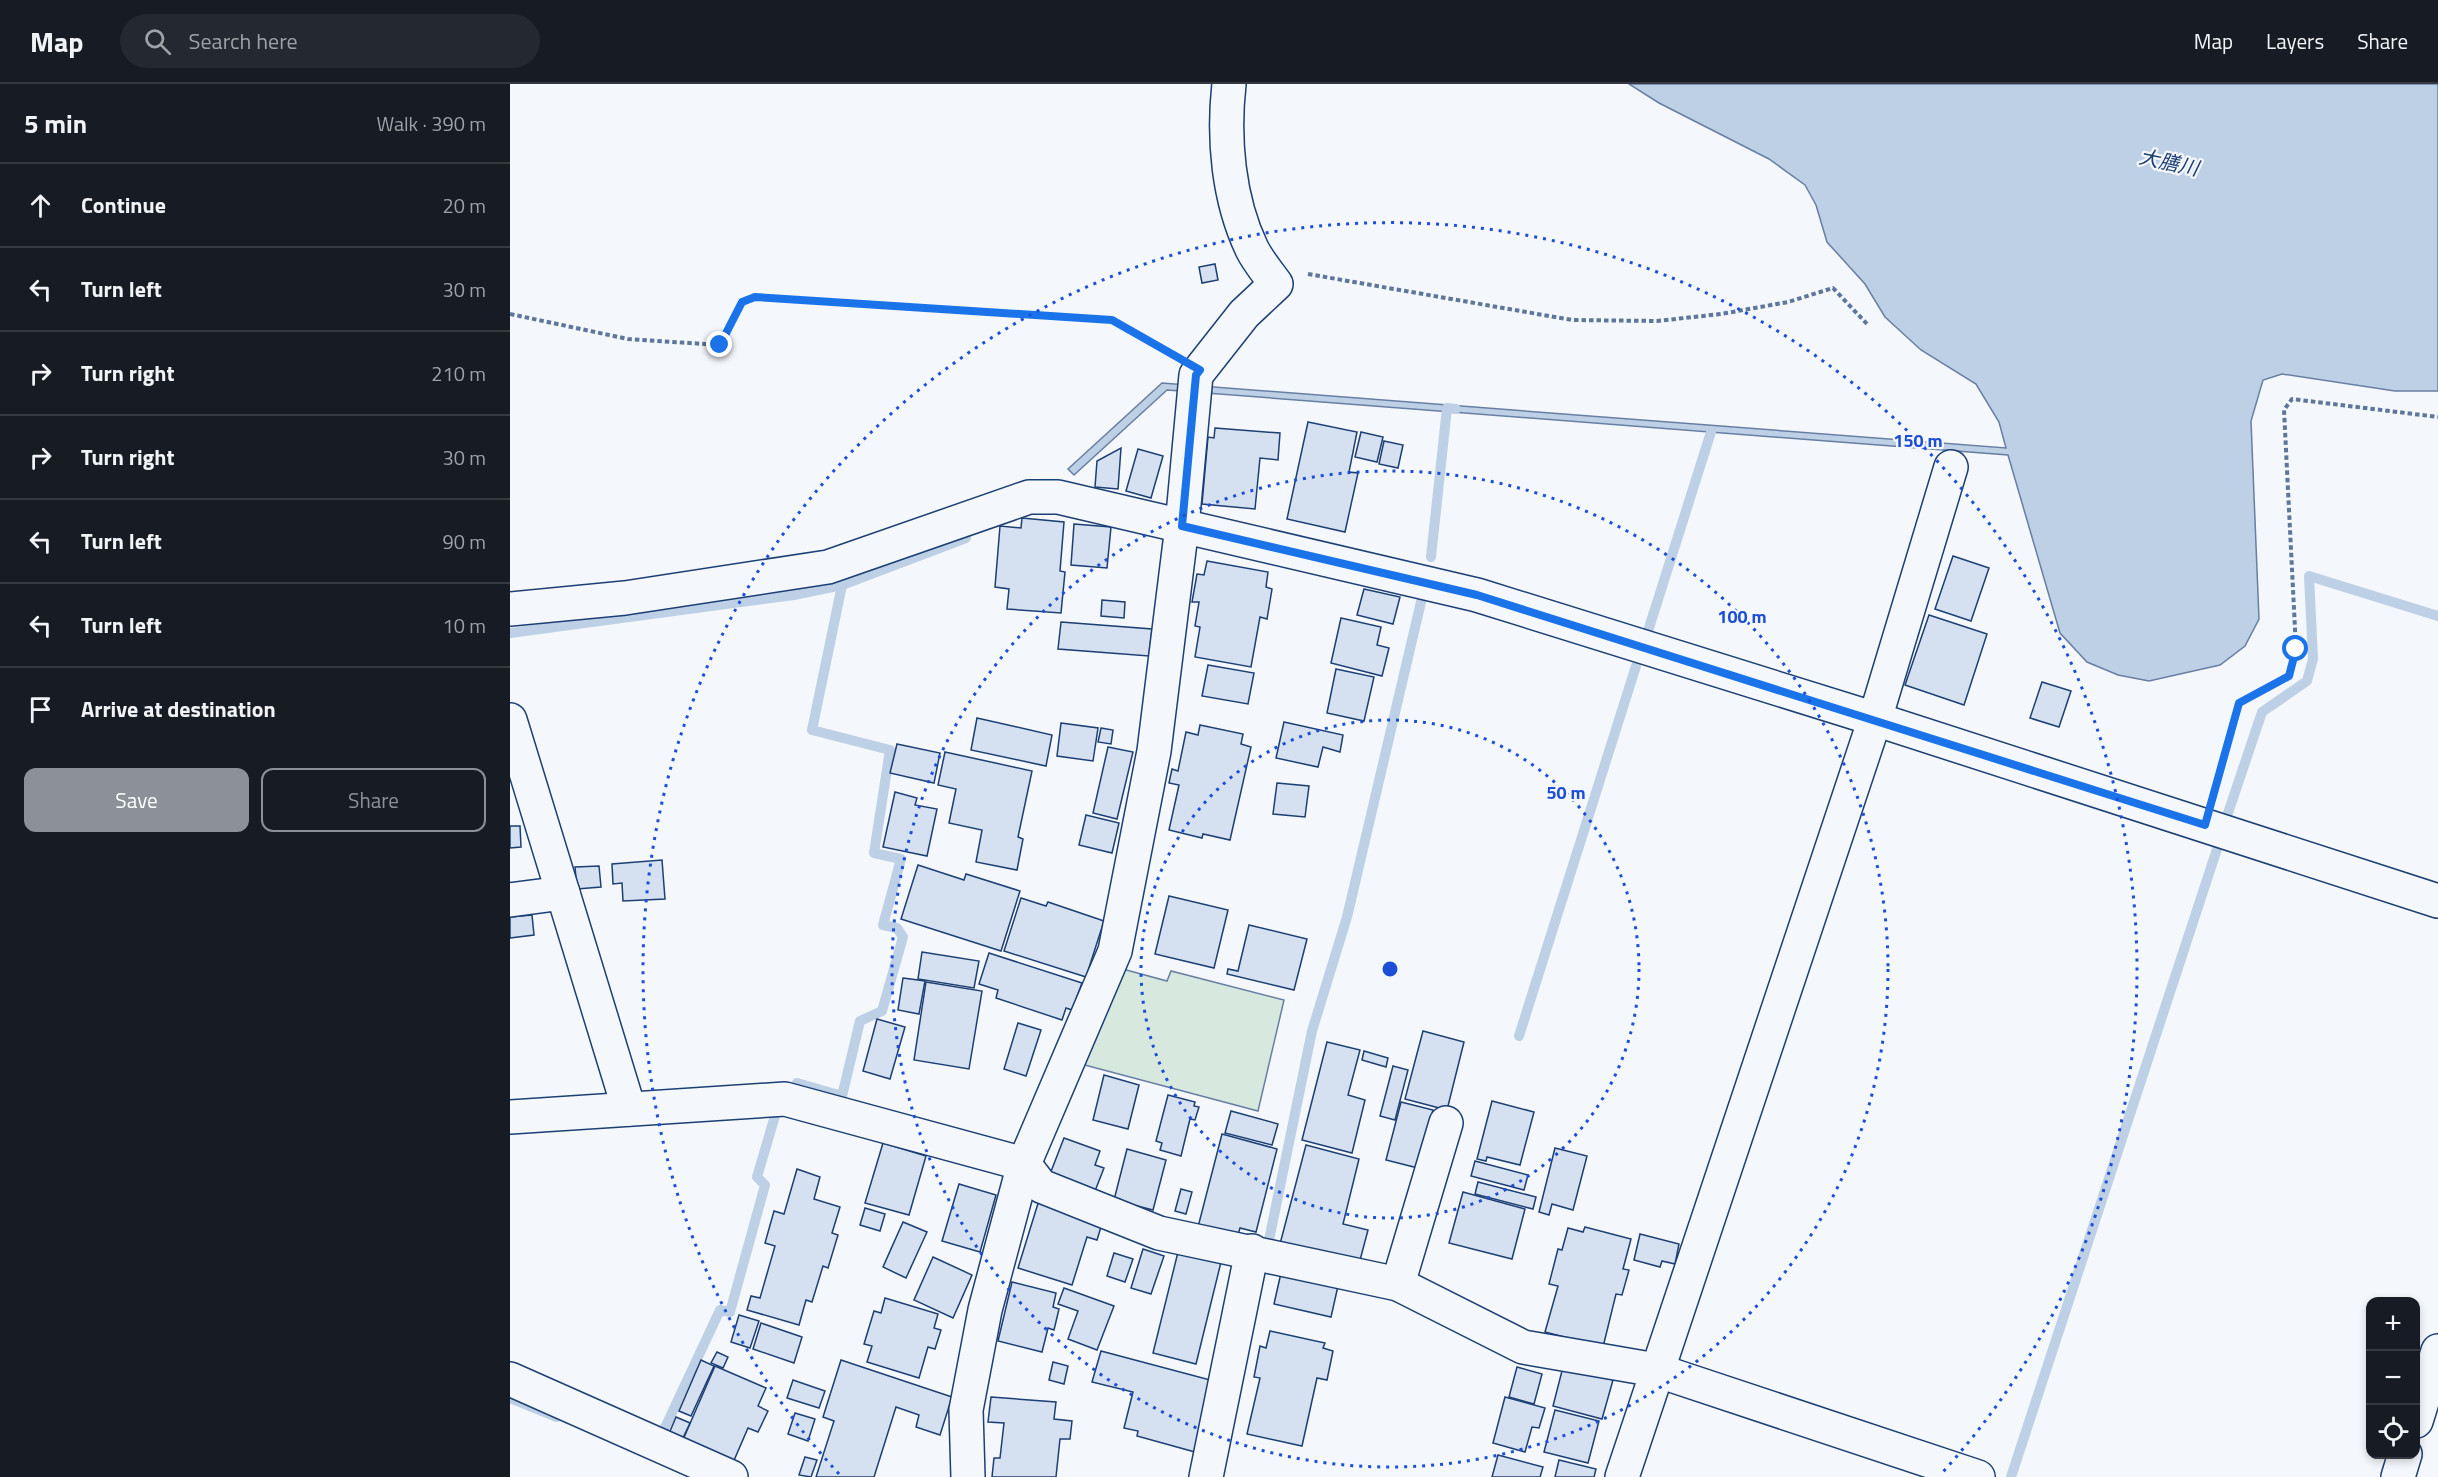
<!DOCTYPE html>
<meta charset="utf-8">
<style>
:root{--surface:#171b24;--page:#242831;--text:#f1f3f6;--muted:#9ea1a6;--line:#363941;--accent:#8c9099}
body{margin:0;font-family:"Titillium Web","Noto Sans JP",sans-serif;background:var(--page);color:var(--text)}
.controls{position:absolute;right:18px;bottom:18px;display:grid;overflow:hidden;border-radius:12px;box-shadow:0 3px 9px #0003}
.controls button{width:54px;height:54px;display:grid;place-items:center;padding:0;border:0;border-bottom:2px solid var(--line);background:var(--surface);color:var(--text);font:30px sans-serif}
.stop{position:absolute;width:18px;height:18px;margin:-14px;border:4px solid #1a73e8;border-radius:50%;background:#fff}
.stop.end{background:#1a73e8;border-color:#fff;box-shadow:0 2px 6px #0008}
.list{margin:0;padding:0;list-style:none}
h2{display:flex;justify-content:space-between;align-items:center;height:78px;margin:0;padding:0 24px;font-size:26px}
h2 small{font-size:20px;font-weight:400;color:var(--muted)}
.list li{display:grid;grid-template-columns:39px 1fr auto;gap:18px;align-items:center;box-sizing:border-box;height:84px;padding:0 24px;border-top:2px solid var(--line)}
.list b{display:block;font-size:22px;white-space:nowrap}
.list em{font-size:20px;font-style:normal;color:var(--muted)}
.actions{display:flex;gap:12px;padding:18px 24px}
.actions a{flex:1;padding:14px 0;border:2px solid var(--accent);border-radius:12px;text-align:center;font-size:21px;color:var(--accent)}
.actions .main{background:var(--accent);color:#fff}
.icon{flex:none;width:33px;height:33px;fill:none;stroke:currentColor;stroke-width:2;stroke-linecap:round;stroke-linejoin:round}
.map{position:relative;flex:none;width:1928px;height:1393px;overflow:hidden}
header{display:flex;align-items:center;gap:36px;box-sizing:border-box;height:84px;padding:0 30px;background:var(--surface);border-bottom:2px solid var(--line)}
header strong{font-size:28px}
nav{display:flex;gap:33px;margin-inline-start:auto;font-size:21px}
.search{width:420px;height:54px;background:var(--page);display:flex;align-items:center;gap:15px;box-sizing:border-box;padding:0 21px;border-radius:33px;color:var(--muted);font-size:22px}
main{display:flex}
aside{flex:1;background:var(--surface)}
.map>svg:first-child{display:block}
</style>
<header>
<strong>Map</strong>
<div class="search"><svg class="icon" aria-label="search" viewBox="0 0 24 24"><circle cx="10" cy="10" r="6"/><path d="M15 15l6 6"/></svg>Search here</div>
<nav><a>Map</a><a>Layers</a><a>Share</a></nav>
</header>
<main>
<aside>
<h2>5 min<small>Walk · 390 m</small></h2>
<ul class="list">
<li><svg class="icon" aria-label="ahead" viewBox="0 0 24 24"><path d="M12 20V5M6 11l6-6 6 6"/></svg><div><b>Continue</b></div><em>20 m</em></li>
<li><svg class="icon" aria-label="left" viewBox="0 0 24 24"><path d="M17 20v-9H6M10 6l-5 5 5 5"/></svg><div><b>Turn left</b></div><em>30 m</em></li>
<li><svg class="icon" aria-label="right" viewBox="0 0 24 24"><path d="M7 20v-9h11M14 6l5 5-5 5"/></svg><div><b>Turn right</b></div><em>210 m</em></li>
<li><svg class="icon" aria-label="right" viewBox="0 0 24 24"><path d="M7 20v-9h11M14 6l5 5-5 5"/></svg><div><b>Turn right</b></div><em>30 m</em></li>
<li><svg class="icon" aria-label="left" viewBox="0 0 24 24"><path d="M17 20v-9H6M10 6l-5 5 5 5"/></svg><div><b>Turn left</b></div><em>90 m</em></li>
<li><svg class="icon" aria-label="left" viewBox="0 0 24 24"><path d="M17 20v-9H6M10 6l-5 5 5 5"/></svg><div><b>Turn left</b></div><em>10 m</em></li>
<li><svg class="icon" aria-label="arrive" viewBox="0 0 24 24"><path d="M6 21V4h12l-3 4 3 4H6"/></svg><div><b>Arrive at destination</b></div></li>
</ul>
<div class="actions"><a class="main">Save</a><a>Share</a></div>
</aside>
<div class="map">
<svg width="1928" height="1393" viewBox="0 0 1928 1393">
<rect width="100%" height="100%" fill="#f4f7fb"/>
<polygon fill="#d7e8df" stroke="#687fa3" stroke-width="1.5" points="609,884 657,897 661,887 774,916 748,1027 571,980"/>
<polygon fill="#bed0e5" stroke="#687fa3" stroke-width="1.5" points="1119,0 1928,0 1928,307 1885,307 1772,290 1753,296 1741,337 1749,535 1735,562 1710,581 1639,597 1608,591 1577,578 1550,549 1498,371 657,306 564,391 558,385 652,299 1496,364 1489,338 1466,300 1411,266 1375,233 1355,200 1317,158 1306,121 1295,101 1259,75 1149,19"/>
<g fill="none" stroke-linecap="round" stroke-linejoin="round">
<g stroke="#bed0e5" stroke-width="10">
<polyline points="921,473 937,324 946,325"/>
<polyline points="1138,547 1201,348"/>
<polyline points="0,549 284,511 332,501 456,454"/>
<polyline points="1716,735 1752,628 1797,597 1803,575 1799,492 1928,532"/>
<polyline points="1009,952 1126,582"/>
<polyline points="287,999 332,1012 350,937 372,927 393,853 387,844 373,841 391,775 364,769 380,666 302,646 332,501"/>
<polyline points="759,1156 802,947 837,833 911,518"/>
<polyline points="0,1314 47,1333"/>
<polyline points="145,1347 152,1350 210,1226 220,1228 255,1101 247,1093 267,1025"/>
<polyline points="1501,1393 1708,762"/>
</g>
</g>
<g fill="#d5e0f0" stroke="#1d3f73" stroke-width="1.5">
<polygon points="705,180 708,196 692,199 689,183"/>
<polygon points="798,338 847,348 839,388 848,389 835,448 777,435"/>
<polygon points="705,344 770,349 768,376 750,374 745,425 692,420 698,353 704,354"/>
<polygon points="851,348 873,353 867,378 845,373"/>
<polygon points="874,357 893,361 888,384 869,380"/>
<polygon points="611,364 608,405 585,403 587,377"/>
<polygon points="628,365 653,372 641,414 616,407"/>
<polygon points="512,434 554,438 550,487 555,488 551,529 497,525 499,505 485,503 490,442 511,444"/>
<polygon points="564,440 601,443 597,484 561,481"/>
<polygon points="1443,472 1479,484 1461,537 1425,525"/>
<polygon points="697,477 758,488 756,503 762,505 757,535 750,533 741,583 685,573 690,543 685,542 689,518 682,518 687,490 694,491"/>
<polygon points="854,505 890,513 883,540 847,531"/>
<polygon points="592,516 615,518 614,534 591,532"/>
<polygon points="1419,531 1477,550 1454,621 1395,601"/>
<polygon points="831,534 871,543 867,561 879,564 872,592 821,579"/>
<polygon points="551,538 642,545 639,572 548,565"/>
<polygon points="698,581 744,589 738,620 692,612"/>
<polygon points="826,585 864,593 854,637 817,629"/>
<polygon points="1532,598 1561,607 1549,643 1520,634"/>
<polygon points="467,634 542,651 536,682 461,666"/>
<polygon points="774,638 833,651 830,668 813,663 808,683 766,674"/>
<polygon points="551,639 588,644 583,677 547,672"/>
<polygon points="690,641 733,650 731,660 741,663 720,756 693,750 692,754 659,746 669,701 659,699 662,685 668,687 676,648 688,651"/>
<polygon points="591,644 603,646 601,660 588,658"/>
<polygon points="387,660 430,669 424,699 380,689"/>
<polygon points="598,663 623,668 607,735 583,729"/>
<polygon points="435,668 522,687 508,753 513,755 507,786 466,778 472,746 439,739 446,705 428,701"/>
<polygon points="767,699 799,702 795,733 763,730"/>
<polygon points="385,708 407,714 405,721 427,725 417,772 373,763"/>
<polygon points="576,731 609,739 602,769 569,761"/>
<polygon points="0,742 10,742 11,763 0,764"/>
<polygon points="152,776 155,815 113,817 112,799 103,800 102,780"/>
<polygon points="408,781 454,796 456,790 510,807 491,867 391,835"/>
<polygon points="89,782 91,803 67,805 65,783"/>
<polygon points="659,812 718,826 704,884 645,870"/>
<polygon points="511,814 536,822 538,818 594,837 576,893 494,867"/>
<polygon points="22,831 24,851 0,854 0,833"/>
<polygon points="739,841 797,855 784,906 717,890 718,885 728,887"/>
<polygon points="412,868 469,877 464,904 408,895"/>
<polygon points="479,869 572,899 562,926 556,924 552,936 486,914 488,906 469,900"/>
<polygon points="393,894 415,897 409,930 388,926"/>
<polygon points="416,898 472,907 459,985 404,976"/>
<polygon points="367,935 395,943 380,995 353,987"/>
<polygon points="508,939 531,946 516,992 494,985"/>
<polygon points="913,947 954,958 937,1026 895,1015"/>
<polygon points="817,958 850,966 838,1011 855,1016 842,1069 792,1056"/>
<polygon points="854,967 878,974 876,983 852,976"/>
<polygon points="883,982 898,986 885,1036 870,1032"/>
<polygon points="594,991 629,1001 618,1045 583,1036"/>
<polygon points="658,1011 685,1018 684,1022 689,1023 685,1036 680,1035 671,1072 650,1066 652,1059 646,1057"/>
<polygon points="982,1017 1024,1028 1010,1081 977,1073 976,1077 967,1075"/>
<polygon points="891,1018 923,1026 908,1084 876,1076"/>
<polygon points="721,1027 768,1040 762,1061 715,1049"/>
<polygon points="712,1050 767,1065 746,1148 730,1144 727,1154 688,1143"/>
<polygon points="554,1054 590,1067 585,1081 594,1084 585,1107 540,1090"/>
<polygon points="373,1059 416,1072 399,1131 355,1119"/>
<polygon points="796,1061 849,1075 833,1140 858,1146 849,1180 770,1160"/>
<polygon points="1045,1064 1077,1072 1063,1126 1042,1120 1039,1131 1029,1128"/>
<polygon points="617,1065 656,1076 643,1126 604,1116"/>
<polygon points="965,1077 1018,1091 1014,1106 961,1092"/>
<polygon points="287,1085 310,1093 304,1115 330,1123 322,1149 328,1151 318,1184 313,1182 302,1218 296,1216 289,1241 237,1226 241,1212 250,1214 265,1162 255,1159 264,1127 274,1130"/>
<polygon points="968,1098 1026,1113 1023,1125 965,1110"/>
<polygon points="449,1100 486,1111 470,1168 432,1157"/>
<polygon points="671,1105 682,1108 676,1130 665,1127"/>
<polygon points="953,1108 1015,1125 1002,1175 939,1159"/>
<polygon points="530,1113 594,1133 587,1156 577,1153 562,1201 508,1184"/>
<polygon points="355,1124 375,1130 370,1147 350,1141"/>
<polygon points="393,1138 417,1148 396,1194 373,1183"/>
<polygon points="1075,1143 1121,1155 1113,1185 1119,1186 1112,1211 1106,1210 1093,1263 1035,1248 1048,1202 1039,1200 1048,1165 1052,1166 1058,1144 1073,1148"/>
<polygon points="1130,1150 1169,1160 1165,1180 1152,1177 1150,1183 1124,1176"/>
<polygon points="669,1164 712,1174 686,1280 643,1269"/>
<polygon points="633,1165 654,1172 641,1210 621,1204"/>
<polygon points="604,1169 623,1175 615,1198 597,1192"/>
<polygon points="423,1173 462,1191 443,1234 404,1216"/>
<polygon points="771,1189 828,1202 821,1233 764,1220"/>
<polygon points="502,1198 546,1209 543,1223 549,1225 544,1246 538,1244 532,1268 488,1257"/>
<polygon points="554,1204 604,1222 587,1266 558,1255 568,1227 548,1220"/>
<polygon points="375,1214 428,1230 424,1244 431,1246 425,1265 418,1263 409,1294 357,1278 362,1262 354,1260 364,1227 371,1229"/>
<polygon points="229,1231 249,1237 240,1264 221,1258"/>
<polygon points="251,1239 292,1253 284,1279 243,1265"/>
<polygon points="760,1247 815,1259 813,1264 823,1267 817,1296 807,1294 792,1362 737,1350 750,1294 744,1293 750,1262 756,1264"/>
<polygon points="591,1267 704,1297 685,1368 627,1352 628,1347 614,1344 623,1308 582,1298"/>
<polygon points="207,1268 218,1273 213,1284 201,1279"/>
<polygon points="191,1276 204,1282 181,1332 169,1327"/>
<polygon points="331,1276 442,1313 430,1351 406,1343 409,1331 386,1323 364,1393 306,1393 324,1337 313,1333"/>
<polygon points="543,1278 558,1282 554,1300 539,1296"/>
<polygon points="205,1282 256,1304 248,1322 258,1327 248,1348 238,1344 222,1381 172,1358"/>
<polygon points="1007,1283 1032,1290 1024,1320 999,1313"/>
<polygon points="1053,1283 1103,1296 1092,1335 1043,1322"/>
<polygon points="283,1296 315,1307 309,1324 277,1314"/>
<polygon points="481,1313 546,1318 544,1335 562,1337 560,1355 550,1355 546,1393 482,1393 484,1374 490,1374 494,1339 478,1338"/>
<polygon points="995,1313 1035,1324 1029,1344 1022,1343 1015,1368 983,1359"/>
<polygon points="1045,1326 1089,1337 1078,1379 1034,1368"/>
<polygon points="285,1329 305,1335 298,1357 278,1350"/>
<polygon points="166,1333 180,1339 171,1358 158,1352"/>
<polygon points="988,1371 1033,1383 1030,1393 982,1393"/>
<polygon points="295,1373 307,1376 301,1393 289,1391"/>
<polygon points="1049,1376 1086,1385 1084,1393 1045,1393"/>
</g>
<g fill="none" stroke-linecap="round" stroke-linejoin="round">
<g stroke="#1d3f73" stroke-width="36">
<g id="minor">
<polyline points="0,525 115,514 318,483 519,413 548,413 967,511 1365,635 1928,817"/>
<polyline points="0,636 119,1025"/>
<polyline points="0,816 53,809"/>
<polyline points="0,1033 275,1015 514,1080 531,1102 649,1149 888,1200 1013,1263 1146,1286 1468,1393"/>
<polyline points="888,1200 936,1039"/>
<polyline points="0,1295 221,1393"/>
<polyline points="1906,1337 1928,1267"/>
<path d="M458,1393L456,1326L475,1226L514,1080L605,867L644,667L672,442L686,291L734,230L766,200C758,189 748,177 742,165C718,115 713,54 719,0"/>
<polyline points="696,1393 742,1167"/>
<polyline points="1112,1393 1365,635 1441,383"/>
<polyline points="1888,1393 1895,1370"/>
</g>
</g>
<g stroke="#5e769c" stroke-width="4" stroke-dasharray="4.5 3" stroke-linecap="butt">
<polyline points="798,190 1062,236 1147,237 1211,230 1278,218 1323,204 1357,240"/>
<polyline points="0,230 118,255 210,261 232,218 245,213 602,236 661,269"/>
<polyline points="1704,709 1729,619 1779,592 1786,565 1774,326 1782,315 1928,333"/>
</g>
<use href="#minor" stroke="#f4f7fb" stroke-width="33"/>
</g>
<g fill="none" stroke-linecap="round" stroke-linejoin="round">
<polyline stroke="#1a73e8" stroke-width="8" points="210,261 232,218 245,213 602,236 690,286 686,291 672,442 967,511 1695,741 1729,619 1779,592 1786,565"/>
</g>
<g fill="none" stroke="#1d4ed8" stroke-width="3" stroke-dasharray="3 6">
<circle cx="880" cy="885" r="249"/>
<circle cx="880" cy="885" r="498"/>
<path d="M329 1390A747 747 0 1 1 1431 1390"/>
</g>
<g text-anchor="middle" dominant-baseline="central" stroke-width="4.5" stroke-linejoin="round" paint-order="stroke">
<g font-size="20" font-style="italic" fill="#1d3f73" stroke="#f4f7fb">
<text transform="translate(1659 78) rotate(12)">大膳川</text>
</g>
</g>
<circle cx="880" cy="885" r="9" fill="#1d4ed8" stroke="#f4f7fb" stroke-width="3"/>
<g font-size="18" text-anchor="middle" font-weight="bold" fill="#1d4ed8" stroke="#f4f7fb" stroke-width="4.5" stroke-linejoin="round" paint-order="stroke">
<text x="1408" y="363">150 m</text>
<text x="1232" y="539">100 m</text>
<text x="1056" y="715">50 m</text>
</g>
</svg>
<div class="controls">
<button>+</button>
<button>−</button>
<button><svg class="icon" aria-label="locate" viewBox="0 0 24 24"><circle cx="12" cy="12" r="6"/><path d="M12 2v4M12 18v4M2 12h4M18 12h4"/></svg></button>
</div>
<div class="stop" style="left:1786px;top:565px"></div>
<div class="stop end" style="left:210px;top:261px"></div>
</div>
</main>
